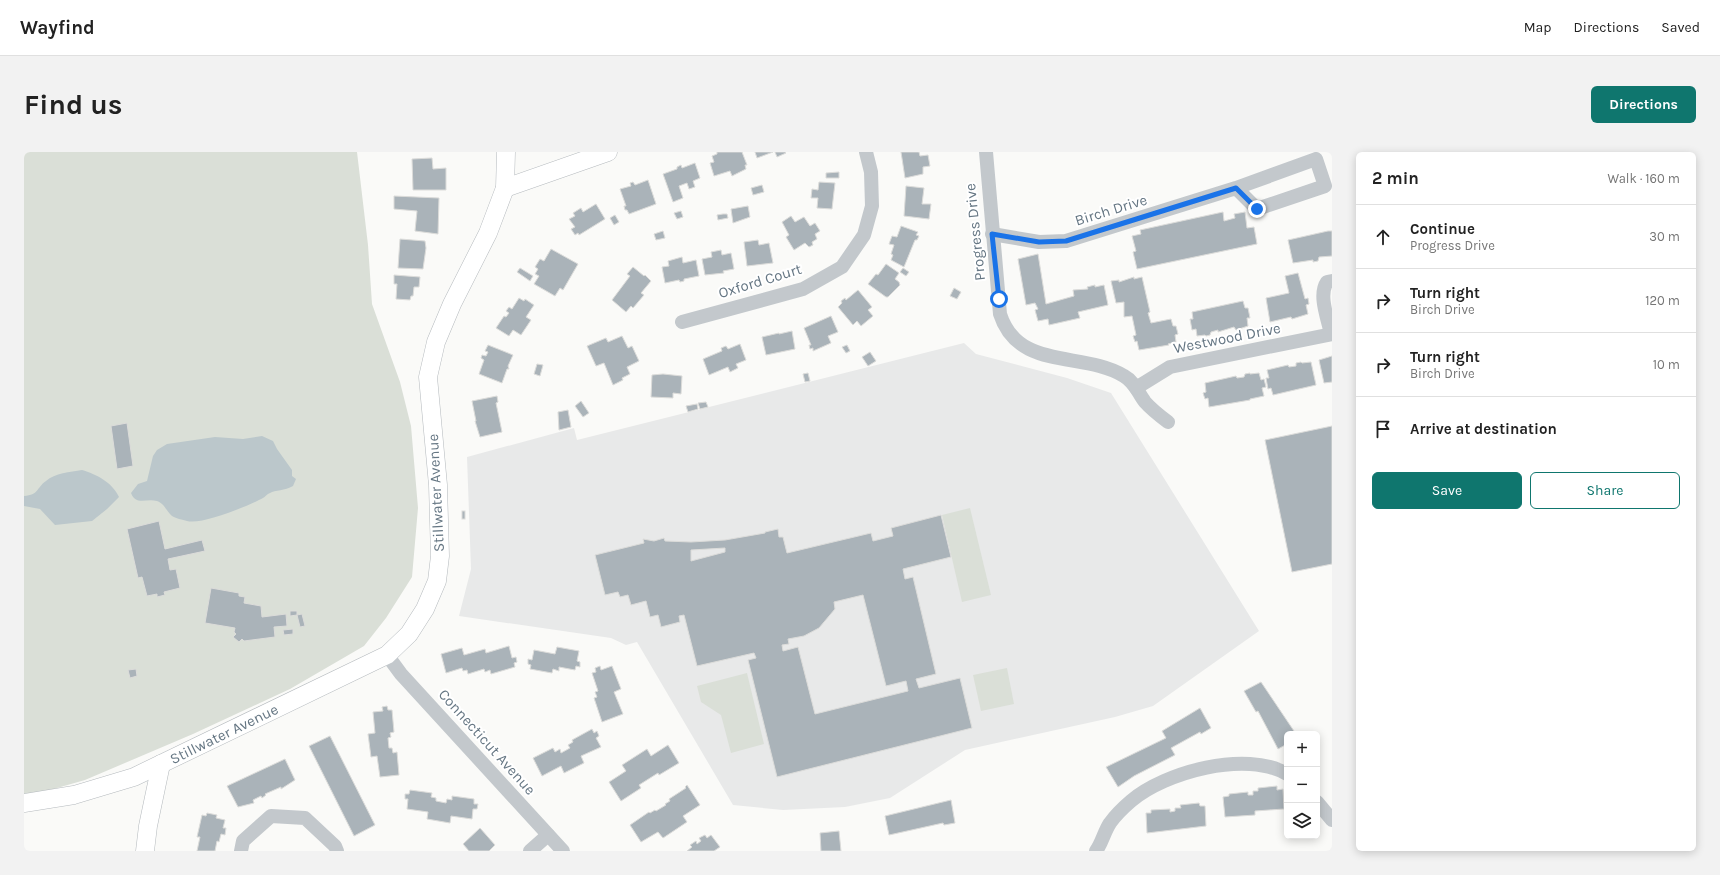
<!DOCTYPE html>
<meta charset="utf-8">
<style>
:root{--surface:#fff;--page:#f2f2f2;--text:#222;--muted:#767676;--line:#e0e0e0;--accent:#0f766e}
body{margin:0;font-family:Karla,sans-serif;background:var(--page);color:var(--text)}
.controls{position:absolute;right:12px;bottom:12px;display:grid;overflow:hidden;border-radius:6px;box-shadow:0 2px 10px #0003}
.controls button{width:36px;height:36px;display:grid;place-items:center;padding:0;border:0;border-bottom:1px solid var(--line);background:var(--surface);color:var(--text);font:20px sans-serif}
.stop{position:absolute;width:12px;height:12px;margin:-9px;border:3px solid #1a73e8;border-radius:50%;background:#fff}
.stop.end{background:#1a73e8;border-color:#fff;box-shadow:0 1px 4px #0008}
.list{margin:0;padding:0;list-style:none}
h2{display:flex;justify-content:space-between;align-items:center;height:52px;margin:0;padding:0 16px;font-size:17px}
h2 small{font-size:13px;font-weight:400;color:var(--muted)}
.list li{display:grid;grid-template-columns:26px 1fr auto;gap:12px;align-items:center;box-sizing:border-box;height:64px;padding:0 16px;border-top:1px solid var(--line)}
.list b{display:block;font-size:15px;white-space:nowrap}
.list p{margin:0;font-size:13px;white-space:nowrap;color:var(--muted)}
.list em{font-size:13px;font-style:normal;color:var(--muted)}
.actions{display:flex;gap:8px;padding:12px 16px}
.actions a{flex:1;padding:9px 0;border:1px solid var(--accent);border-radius:6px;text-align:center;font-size:14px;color:var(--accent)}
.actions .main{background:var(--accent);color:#fff}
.icon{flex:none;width:22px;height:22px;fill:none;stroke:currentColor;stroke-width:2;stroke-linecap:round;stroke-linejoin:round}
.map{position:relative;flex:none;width:1308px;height:699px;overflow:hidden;border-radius:6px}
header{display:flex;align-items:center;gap:24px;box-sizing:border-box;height:56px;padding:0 20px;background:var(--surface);border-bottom:1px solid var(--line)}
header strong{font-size:19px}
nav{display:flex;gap:22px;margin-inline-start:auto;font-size:14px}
.intro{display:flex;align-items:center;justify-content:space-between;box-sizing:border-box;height:96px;padding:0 24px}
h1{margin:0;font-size:28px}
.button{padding:10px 18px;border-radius:6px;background:var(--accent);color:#fff;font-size:14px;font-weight:700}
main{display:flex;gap:24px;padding:0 24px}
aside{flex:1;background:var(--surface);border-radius:6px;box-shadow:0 2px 10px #0003}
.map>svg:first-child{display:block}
</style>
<header>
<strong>Wayfind</strong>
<nav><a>Map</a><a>Directions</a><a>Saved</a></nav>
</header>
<div class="intro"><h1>Find us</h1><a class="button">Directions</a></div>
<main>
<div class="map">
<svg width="1308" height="699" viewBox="0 0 1308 699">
<rect width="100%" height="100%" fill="#fafaf8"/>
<polygon fill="#e8e9e9" points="940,191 952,202 1043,226 1087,241 1235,479 1129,554 1091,565 941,598 866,646 821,655 759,658 709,653 613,490 602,493 587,486 435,464 447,417 443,305 550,276 553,288"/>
<g fill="#dadfd7">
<polygon points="0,0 333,0 344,93 348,152 376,230 387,274 394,356 388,425 362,466 340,494 266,537 169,582 61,628 19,640 0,642"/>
<polygon points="946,356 967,443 938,450 918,363"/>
<polygon points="983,516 990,552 957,559 949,523"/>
<polygon points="723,521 740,592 707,601 697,563 677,550 673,534"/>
</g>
<g fill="#bbc7cb">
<path d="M238,284L249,289L253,297L268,318V324L272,327L269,334C261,339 251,338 246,341C243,342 241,345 239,346C224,354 178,373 163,369C159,368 151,366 148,364C142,359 141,352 133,349C122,346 112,354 107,341L114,332L123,329L129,304L133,298L143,292L191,285L219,287Z"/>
<path d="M58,318C72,322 89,331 95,345L83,357L68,369L31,373L16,357L0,354V344C15,343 12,336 22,329C31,321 46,320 58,318Z"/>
</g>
<g fill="#aab3b9" stroke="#dcdcda" fill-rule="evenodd">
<polygon points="693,0 718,0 723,13 721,13 722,17 708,24 706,19 690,24 686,11 690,10 688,4 693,2"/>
<polygon points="731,0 749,0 733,6"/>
<polygon points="751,0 761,0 762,1 753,5"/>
<polygon points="877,0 895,0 896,4 904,3 906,14 899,15 899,22 881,26"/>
<polygon points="408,6 409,17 422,16 422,38 389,38 388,7"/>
<polygon points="671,11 676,26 669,29 671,35 665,37 663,31 655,34 659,46 649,50 639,22 653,17 653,15 657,13 658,16"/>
<polygon points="815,20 815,26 802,26 802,21"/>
<polygon points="624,28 632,52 605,62 603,58 601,58 600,54 602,54 596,37 607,34 606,31 609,30 611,33"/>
<polygon points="795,30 811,31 808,57 793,56 794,46 787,46 788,37 794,38"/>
<polygon points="738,33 740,40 729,43 727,36"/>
<polygon points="882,34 900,36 898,52 907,52 905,67 880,64"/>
<polygon points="370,44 415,46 414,82 391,79 393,59 370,57"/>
<polygon points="572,52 581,67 555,83 554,81 551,83 547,77 551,75 545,67 551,64 549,61 557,56 559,60"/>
<polygon points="724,54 726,65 709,71 707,57"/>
<polygon points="657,59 659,65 653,67 650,61"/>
<polygon points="1199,60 1200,69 1211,66 1210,62 1221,60 1223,76 1230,75 1233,92 1113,117 1109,100 1112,99 1108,84 1117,82 1116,78"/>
<polygon points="699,62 703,62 704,66 694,68 693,63"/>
<polygon points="591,63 595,70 590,73 586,66"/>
<polygon points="767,64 771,70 780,65 786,74 791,71 796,79 791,82 793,87 788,90 789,93 785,95 781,91 770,98 762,85 765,83 758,70"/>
<polygon points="877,74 894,80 892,83 895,84 893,88 891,88 880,115 867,108 869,103 867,102 870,93 865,92 868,84 873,85"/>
<polygon points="639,79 641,86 632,88 630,82"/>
<polygon points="1304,79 1308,79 1308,104 1295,105 1294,109 1289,110 1289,108 1269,111 1264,88"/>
<polygon points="376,87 401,89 402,96 399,117 374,116"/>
<polygon points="734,88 735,93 745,91 749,111 723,114 720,90"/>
<polygon points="527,97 554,112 539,138 536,136 531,144 510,132 515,124 511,122 514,117 511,115 516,107 520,109"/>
<polygon points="697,98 698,103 707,101 710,117 699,119 700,121 681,123 678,107 688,105 687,100"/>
<polygon points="1014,102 1022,152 1050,144 1049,138 1064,137 1063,135 1071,133 1071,135 1080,133 1084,153 1054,160 1056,166 1025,173 1024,167 1014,169 1011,158 1014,157 1011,151 1002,153 994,107"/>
<polygon points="658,105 659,111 672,108 675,124 660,127 660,129 656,130 655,128 641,131 638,115 645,114 644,109"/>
<polygon points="862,112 875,121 871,127 875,130 876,133 864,145 862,145 844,132 852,122 854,123"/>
<polygon points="609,115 620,124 621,123 627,129 617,141 620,143 609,156 607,154 602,160 588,148 606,124 603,122"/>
<polygon points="496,116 509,124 506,129 493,120"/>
<polygon points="879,116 885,120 882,124 876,120"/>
<polygon points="1274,121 1281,147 1284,146 1285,152 1282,153 1284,162 1268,167 1267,165 1246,170 1242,146 1265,141 1261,124"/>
<polygon points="370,123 396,125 395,135 390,135 389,144 387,144 386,148 372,147 373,132 370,132"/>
<polygon points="1110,125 1110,127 1118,125 1126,160 1124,161 1127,171 1147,167 1149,174 1152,174 1154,182 1151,183 1152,190 1144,192 1145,193 1115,198 1113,189 1111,190 1109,184 1112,183 1108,164 1100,165 1100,150 1092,151 1087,129 1095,128 1095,130"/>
<polygon points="930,136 937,140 933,147 926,144"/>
<polygon points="834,138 848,155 844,158 849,164 837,174 833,169 829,173 814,155 818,151 817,149 821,146 822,148"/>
<polygon points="495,146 500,149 501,147 510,153 502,165 507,168 497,183 489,178 485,184 472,176 480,164 482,165 485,161 482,159 485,155 488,157"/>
<polygon points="1219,149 1221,156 1224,156 1226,166 1223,166 1224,174 1212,178 1210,175 1194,180 1194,178 1187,180 1186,183 1182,184 1181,183 1173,184 1172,177 1168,178 1166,167 1169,167 1168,160"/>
<polygon points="807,164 814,180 804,184 807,191 789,199 789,196 786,197 785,193 787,193 780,176"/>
<polygon points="768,179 771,197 742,203 738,185 755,181 755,182"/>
<polygon points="598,184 604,196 608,194 615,209 603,215 606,222 598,226 599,228 589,233 580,211 572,214 563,194 582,186 584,190"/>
<polygon points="716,192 722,208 712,212 714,216 706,220 704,215 685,223 679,207 698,199 697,196 702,194 704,197"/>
<polygon points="464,193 489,203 484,214 485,217 483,217 478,231 455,222 460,208 457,206 458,203 462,204 464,200 461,199"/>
<polygon points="823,193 826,199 822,201 818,195"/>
<polygon points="846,200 852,209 844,214 838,205"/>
<polygon points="1308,204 1308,230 1300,231 1295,208"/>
<polygon points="1277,210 1278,211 1287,210 1292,233 1249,243 1247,236 1244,237 1242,226 1245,226 1243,218 1264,213 1265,215 1272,214 1272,211"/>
<polygon points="513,212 519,213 516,224 510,222"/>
<polygon points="784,221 786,229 781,230 779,222"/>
<polygon points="1226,221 1226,222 1235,221 1237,228 1240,227 1242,235 1238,236 1240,244 1226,247 1226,248 1185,255 1184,246 1181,247 1179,241 1182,240 1181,231 1212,224 1213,226 1220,225 1221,222"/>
<polygon points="639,222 658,224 657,242 649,241 649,246 627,245 628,223"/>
<polygon points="473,244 474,250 472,251 478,280 456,285 451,269 452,269 448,249"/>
<polygon points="557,249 565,261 559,265 551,254"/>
<polygon points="682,250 684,255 676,257 674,251"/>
<polygon points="673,252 674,257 664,260 662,254"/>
<polygon points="544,258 547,275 535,278 534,260"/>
<polygon points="103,271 109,314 93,317 87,274"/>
<polygon points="1308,274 1308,412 1268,420 1241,288"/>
<rect x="438" y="359" width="3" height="8"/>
<path d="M917,363L927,405L879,417L881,427L889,425L912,522L892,527L895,536L936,526L948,576L753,625L724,508L732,506L730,501L673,514L660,463L655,464L656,470L637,475L634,463L626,465L622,449L607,453L604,443L596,445L594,440L581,443L571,403L620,391L619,387L630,389L640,386L641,389L667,390L701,388L741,381V380L754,377L755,385H759L763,401L847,381L849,389L869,384L867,376ZM701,396V400L667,409V398ZM839,443L862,534L882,529L884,539L791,562L774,495L759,499L758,493L765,492L764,487L780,484L795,476L811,457L810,450Z"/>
<polygon points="135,369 141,397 178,388 181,399 144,407 146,418 152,417 156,436 140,440 141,443 133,445 133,442 123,444 118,425 114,426 103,377"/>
<polygon points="187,436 215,441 215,444 221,445 220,451 237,454 238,465 262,462 263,474 250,475 251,485 220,489 218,487 215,490 209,485 212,482 210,480 211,476 181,471"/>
<polygon points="266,459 273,459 273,463 266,464"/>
<polygon points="278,462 281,474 276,475 273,463"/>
<polygon points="269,477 269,482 260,483 259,478"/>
<polygon points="485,494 488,506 492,505 493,510 490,511 491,515 467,522 466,518 461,520 460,517 444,522 443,518 439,519 438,516 422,521 417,502 438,496 440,503 461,497 462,501"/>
<polygon points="533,495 555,499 553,509 556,510 556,515 552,514 551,518 535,515 535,519 529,517 528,521 506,517 507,513 504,512 504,507 508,508 510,498 531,502"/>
<polygon points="576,514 577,518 588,514 597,537 590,540 599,562 578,570 570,546 573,545 571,540 574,539 568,521 572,520 571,516"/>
<polygon points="112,517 113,524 106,526 104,518"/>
<polygon points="1237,530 1272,582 1263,582 1263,592 1254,597 1234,559 1232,560 1220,539"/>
<polygon points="363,554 364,558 368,558 370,580 366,581 367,585 364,586 365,596 368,596 369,601 373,600 375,623 356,625 353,604 347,605 344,582 351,581 349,560 359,559 358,555"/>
<polygon points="1176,556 1187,576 1177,582 1176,580 1147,596 1151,603 1110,624 1094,635 1082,615 1142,586 1138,579"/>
<polygon points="568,577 570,581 573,579 575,584 572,586 577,595 557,604 560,611 540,621 537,614 518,624 509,606 529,596 531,600 536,597 537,601 546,596 544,593 549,590 548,588"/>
<polygon points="306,584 351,673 330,684 285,594"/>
<polygon points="644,593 655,611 635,623 634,621 615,633 617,636 597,649 585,630 602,619 598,613 623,597 627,604"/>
<polygon points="261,607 271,628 257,637 257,635 241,642 242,643 238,646 237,644 229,648 230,651 214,655 203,634"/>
<polygon points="663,633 676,653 659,664 663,670 639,686 634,680 617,690 606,673 625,660 626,661 631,658 632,659 642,653 641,652 646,649 645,647 662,636 661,635"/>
<polygon points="1253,634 1253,638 1259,637 1260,657 1231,659 1231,663 1201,665 1199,645 1205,644 1205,642 1224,640 1224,643 1229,643 1229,639 1234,639 1234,636"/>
<polygon points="386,638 408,641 407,645 412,646 412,649 422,651 423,647 428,648 428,644 450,647 450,652 454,652 453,657 449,657 448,667 427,664 426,671 403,667 404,660 383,657 384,647 381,647 381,642 385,642"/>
<polygon points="927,648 931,671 920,673 919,671 865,683 861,664"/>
<polygon points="1175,651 1176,654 1181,654 1182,674 1123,681 1122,661 1127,661 1127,658 1146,657 1146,660 1151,659 1151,656 1157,656 1156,653"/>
<polygon points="183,661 193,663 192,666 201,668 199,676 202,676 201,683 197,682 195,690 193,689 191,699 173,699 176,685 173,685 178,663 182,664"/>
<polygon points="456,676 471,693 465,699 445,699 439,692"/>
<polygon points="815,679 817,699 797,699 796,681"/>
<polygon points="681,683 683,686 687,683 696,695 690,699 663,699 668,695 666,693 672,689 673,692 677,689 675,686"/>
</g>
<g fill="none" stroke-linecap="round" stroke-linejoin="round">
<g stroke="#b5babe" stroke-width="19">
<g id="major">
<polyline points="481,36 584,0"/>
<polyline points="0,651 50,643 110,625 363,503 385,482 401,457 413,429 416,404 414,333 404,225 412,190 428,152 464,81 481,36 482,0"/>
<polyline points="121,699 124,674 137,612"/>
</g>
</g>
<g stroke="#c3c8cc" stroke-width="14">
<path d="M962,0L976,162C994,219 1059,199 1100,224C1111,230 1114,241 1121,250C1128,258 1136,264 1144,270"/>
<polyline points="968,82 1015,90 1042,89 1212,36 1233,57 1301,34 1292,7 1212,36"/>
<polyline points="658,170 779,137 818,115 840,83 848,54 847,20 842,0"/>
<path d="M1307,182C1304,167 1294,143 1303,130L1308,129"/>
<polyline points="1112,236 1146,215 1308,182"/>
<polyline points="363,503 377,522 539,699"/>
<polyline points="1293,650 1308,668"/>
<polyline points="217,699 219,689 247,664 281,666 311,694 313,699"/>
<polyline points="506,699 524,683"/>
<path d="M1072,699C1078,691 1080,680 1086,671C1091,664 1100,655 1107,649C1141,620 1222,598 1263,622"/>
</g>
<use href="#major" stroke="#fff" stroke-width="18"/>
</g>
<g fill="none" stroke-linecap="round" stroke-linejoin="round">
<polyline stroke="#1a73e8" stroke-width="5" points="975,147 968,82 1015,90 1042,89 1212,36 1233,57"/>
</g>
<g text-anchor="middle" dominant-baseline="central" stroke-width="4" stroke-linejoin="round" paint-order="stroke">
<g font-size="15" fill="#657683" stroke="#fff">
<text transform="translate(1087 58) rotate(-17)">Birch Drive</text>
<text transform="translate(951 80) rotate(-96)">Progress Drive</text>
<text transform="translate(736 129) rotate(-17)">Oxford Court</text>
<text transform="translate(1203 186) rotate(-11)">Westwood Drive</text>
<text transform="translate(412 341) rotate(-93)">Stillwater Avenue</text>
<text transform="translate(200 582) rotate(-26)">Stillwater Avenue</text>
<text transform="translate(463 590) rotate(48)">Connecticut Avenue</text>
</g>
</g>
</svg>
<div class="controls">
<button>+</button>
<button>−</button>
<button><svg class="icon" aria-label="layers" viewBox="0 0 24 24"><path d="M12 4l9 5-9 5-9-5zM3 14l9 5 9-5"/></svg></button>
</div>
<div class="stop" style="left:975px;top:147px"></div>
<div class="stop end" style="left:1233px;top:57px"></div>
</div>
<aside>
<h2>2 min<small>Walk · 160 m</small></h2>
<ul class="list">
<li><svg class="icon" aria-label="ahead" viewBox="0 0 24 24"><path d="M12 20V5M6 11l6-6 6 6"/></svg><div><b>Continue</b><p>Progress Drive</p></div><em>30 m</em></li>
<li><svg class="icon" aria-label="right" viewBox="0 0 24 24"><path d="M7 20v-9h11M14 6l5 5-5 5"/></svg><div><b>Turn right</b><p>Birch Drive</p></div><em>120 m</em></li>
<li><svg class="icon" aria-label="right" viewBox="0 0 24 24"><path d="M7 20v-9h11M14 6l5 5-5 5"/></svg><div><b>Turn right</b><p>Birch Drive</p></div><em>10 m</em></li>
<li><svg class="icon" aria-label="arrive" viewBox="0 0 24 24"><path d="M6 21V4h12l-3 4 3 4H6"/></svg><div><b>Arrive at destination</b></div></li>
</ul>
<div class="actions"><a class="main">Save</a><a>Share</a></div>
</aside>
</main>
